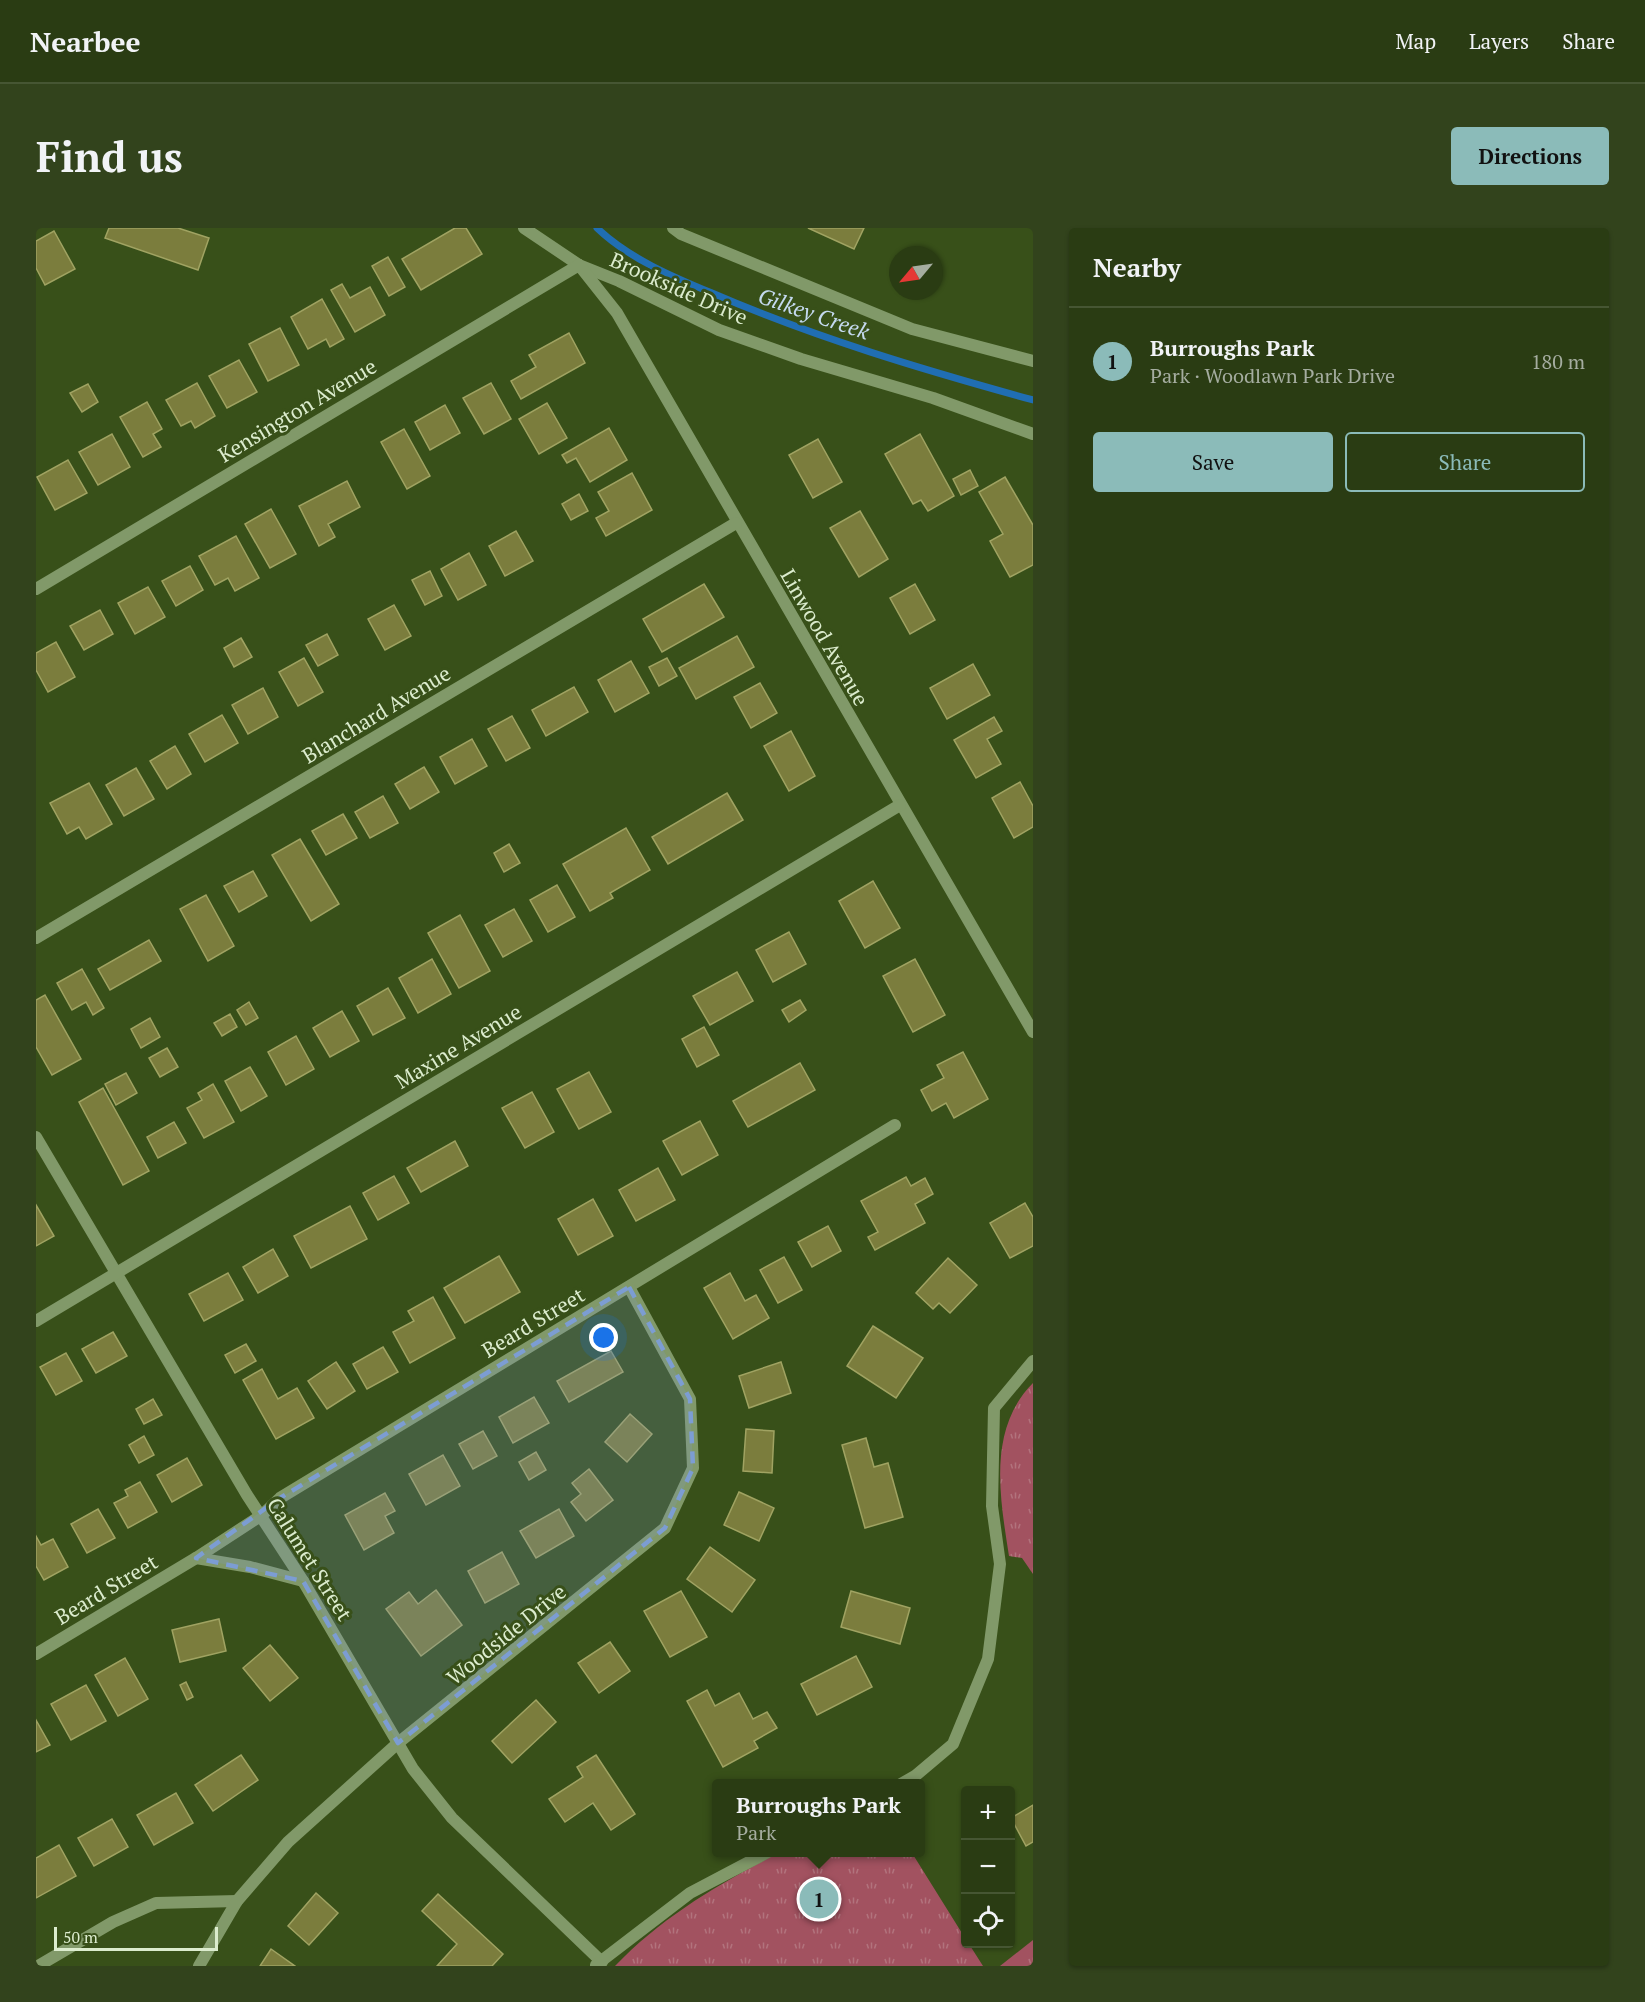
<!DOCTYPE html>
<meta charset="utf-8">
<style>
:root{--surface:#2a3c13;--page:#32431c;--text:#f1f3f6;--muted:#a5ada0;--line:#465633;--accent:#8bbbb9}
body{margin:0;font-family:"PT Serif",serif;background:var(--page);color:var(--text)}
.controls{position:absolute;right:18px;bottom:18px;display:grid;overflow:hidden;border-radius:6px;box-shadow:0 2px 4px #0004}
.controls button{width:54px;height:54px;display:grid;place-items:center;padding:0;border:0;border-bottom:2px solid var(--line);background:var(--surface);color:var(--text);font:30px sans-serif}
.compass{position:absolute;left:853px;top:18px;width:54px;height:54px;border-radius:50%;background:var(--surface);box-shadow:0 2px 4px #0004;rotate:241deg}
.scale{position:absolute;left:18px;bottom:15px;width:164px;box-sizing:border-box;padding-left:6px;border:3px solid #dcecce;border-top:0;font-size:16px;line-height:21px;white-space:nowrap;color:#dcecce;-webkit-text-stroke:4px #385019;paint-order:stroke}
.you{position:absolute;left:568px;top:1110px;width:21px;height:21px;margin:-15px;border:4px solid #fff;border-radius:50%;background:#1a73e8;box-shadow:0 0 0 9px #1a73e833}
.badge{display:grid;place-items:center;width:39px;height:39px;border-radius:50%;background:var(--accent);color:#111;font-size:20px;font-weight:700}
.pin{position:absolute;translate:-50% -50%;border:3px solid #fff;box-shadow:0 2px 6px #0006}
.popup{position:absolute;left:676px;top:1551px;width:213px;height:78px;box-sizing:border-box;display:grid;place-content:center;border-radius:6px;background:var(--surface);filter:drop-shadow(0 2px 4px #0005);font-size:20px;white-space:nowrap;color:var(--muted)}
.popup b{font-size:22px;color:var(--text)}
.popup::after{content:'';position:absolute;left:50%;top:100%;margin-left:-12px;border:12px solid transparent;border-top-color:var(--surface)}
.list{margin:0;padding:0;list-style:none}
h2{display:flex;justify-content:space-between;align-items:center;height:78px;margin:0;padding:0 24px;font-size:26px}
h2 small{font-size:20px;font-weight:400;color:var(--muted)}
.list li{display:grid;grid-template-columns:39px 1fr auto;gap:18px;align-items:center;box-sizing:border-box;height:108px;padding:0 24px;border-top:2px solid var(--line)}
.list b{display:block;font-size:22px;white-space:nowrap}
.list p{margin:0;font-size:20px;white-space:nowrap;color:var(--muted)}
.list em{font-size:20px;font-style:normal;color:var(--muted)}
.actions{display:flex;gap:12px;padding:18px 24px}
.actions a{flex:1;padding:14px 0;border:2px solid var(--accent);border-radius:6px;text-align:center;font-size:21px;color:var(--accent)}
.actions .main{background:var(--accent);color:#111}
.icon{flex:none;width:33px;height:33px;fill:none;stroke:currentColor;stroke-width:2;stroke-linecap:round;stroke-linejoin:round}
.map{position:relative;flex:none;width:997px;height:1738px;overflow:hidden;border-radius:6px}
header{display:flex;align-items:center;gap:36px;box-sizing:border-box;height:84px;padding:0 30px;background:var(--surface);border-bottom:2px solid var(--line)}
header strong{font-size:28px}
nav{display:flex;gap:33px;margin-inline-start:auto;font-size:21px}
.intro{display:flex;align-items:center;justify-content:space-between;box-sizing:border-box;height:144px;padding:0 36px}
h1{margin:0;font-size:42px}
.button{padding:15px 27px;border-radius:6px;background:var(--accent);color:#111;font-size:21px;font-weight:700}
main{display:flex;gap:36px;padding:0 36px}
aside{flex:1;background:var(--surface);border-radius:6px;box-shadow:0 2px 4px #0004}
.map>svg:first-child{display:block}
</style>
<header>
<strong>Nearbee</strong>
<nav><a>Map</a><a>Layers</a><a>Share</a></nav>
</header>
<div class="intro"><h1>Find us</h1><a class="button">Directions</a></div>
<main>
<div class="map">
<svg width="997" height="1738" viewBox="0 0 997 1738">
<defs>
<pattern id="park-tufts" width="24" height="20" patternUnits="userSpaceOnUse" patternTransform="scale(1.5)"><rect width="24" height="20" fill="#a25260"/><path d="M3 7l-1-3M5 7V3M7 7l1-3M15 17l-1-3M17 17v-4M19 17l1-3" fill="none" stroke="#b2737d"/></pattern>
</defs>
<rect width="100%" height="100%" fill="#385019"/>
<g fill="url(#park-tufts)">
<path d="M997,1155V1346L986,1330L973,1328C964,1270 951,1201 997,1155Z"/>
<path d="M744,1624L876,1625L929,1710L930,1716H933L947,1738H579C627,1688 683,1656 744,1624Z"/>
<polygon points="997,1712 997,1738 964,1738"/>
</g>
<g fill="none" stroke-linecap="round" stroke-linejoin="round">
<path stroke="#206eb3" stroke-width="7" d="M561,0C592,30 637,49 676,65C780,110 888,142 997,172"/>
</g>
<g fill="#7b7d3d" stroke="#a0a362" stroke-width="1.5">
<polygon points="73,0 142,0 173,10 162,42 69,10"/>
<polygon points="419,0 430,0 446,26 385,62 366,31"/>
<polygon points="772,0 828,0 818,21"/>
<polygon points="18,3 39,41 9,57 0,40 0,13"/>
<polygon points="352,29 369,59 353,68 336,38"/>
<polygon points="306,56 314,70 334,59 349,87 319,104 295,62"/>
<polygon points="286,71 308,111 294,119 290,111 272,121 255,89"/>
<polygon points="244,100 263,137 232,153 213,116"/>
<polygon points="533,105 549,135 485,171 475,153 500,139 493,127"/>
<polygon points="203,132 221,164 191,180 173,148"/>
<polygon points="161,155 179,188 159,200 155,193 145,198 130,172"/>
<polygon points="455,155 475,191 448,206 427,170"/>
<polygon points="52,156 62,174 46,184 34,165"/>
<polygon points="111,174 126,201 117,206 125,219 107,229 84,189"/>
<polygon points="511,175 531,210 503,226 483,191"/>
<polygon points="409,177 424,205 394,222 379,194"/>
<polygon points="573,200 591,232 554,254 540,230 531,235 526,227"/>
<polygon points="368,201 394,248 371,261 345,214"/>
<polygon points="76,206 94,239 62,257 43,224"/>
<polygon points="884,206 918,268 892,283 885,272 877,276 849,226"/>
<polygon points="782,211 806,254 777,270 753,227"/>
<polygon points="32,232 51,265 19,282 1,249"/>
<polygon points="934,242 942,258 925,267 917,251"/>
<polygon points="596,245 616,282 570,308 560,290 573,283 562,264"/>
<polygon points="969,249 997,297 997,337 974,349 954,313 967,306 943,264"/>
<polygon points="311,253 324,279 292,296 299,309 283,318 263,278"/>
<polygon points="543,266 552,283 535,292 526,276"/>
<polygon points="235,281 260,326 234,340 209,296"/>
<polygon points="824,283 852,331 823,349 794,300"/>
<polygon points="480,303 497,333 469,348 453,318"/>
<polygon points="200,308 223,350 199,363 192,350 179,357 163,328"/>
<polygon points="433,325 450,357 422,372 405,341"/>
<polygon points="154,338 167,362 140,378 126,353"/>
<polygon points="394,343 406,368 389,377 376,352"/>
<polygon points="668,356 688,389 626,424 607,391"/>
<polygon points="879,356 899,392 874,406 854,370"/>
<polygon points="112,359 129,389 99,406 82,375"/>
<polygon points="358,377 375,408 349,422 332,391"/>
<polygon points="64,382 77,406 48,422 34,398"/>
<polygon points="291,406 302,427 282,438 270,417"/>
<polygon points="701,408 718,439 660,471 643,440"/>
<polygon points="205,410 216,429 198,439 188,420"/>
<polygon points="20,414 39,449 12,464 0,442 0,425"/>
<polygon points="268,430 287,464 262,478 243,444"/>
<polygon points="631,430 641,448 623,458 613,439"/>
<polygon points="595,433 613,465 579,484 562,452"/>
<polygon points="937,436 954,467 911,491 894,460"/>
<polygon points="724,455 741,485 715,500 698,469"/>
<polygon points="538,459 552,484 510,508 496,482"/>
<polygon points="227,460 242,489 212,506 196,477"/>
<polygon points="186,487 202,515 169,534 153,506"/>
<polygon points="476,488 494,520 470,533 452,501"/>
<polygon points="958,489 966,503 951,511 965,536 940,550 918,512"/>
<polygon points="755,503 779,548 753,563 728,518"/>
<polygon points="436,511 451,538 419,556 404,529"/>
<polygon points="139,518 155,546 131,561 114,533"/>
<polygon points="388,539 403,564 374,581 359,556"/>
<polygon points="100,540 118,571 88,588 70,557"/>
<polygon points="984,554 997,578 997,599 978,610 956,570"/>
<polygon points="53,555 76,596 50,611 43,599 31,606 14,575"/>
<polygon points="691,565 707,592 632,636 616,609"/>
<polygon points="347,568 362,595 334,610 319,584"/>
<polygon points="307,586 321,610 290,627 276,603"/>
<polygon points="590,600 614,642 574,665 577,670 554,683 527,636"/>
<polygon points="264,611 303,676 275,693 236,627"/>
<polygon points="473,616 484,635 468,644 458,625"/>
<polygon points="217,643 231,668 203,684 188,658"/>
<polygon points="837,653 864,700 829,720 803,673"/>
<polygon points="521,657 539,689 512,704 494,672"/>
<polygon points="170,667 198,718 172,733 144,681"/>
<polygon points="478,681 496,713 467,729 449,697"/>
<polygon points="424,687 454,743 423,760 392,705"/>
<polygon points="753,704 770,736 737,754 720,722"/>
<polygon points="113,712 125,733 74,762 62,741"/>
<polygon points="396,731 415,766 382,785 363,750"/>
<polygon points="879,731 909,787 877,804 847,748"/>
<polygon points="46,741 68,780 57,787 50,774 36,782 21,755"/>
<polygon points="701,744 717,773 674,797 657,768"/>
<polygon points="352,760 369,790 337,807 321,778"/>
<polygon points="9,767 45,831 16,847 0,819 0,772"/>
<polygon points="764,772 770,782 753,794 746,782"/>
<polygon points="213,774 222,790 210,797 201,782"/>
<polygon points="306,783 323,813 294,829 277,800"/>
<polygon points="194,786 201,799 186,808 178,795"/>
<polygon points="114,790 124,809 105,820 95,801"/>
<polygon points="668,799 683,827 661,839 646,811"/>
<polygon points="260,808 278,841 250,857 232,824"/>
<polygon points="131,820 142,839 124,849 113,830"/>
<polygon points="927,824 952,871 918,890 910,875 896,883 885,862 908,850 901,837"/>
<polygon points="764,835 779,862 712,899 697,873"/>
<polygon points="214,839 231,868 205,883 189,853"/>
<polygon points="553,844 575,884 543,901 521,861"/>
<polygon points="90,845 101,865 80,877 69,856"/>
<polygon points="177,856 198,894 168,910 151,880 166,872 162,865"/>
<polygon points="67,860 113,943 87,957 43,874"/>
<polygon points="496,864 518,904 489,920 466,880"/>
<polygon points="664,893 682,927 646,947 627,913"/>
<polygon points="138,894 150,915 122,930 111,909"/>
<polygon points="419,913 432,938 385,964 371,940"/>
<polygon points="622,940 639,972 600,993 583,962"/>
<polygon points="358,948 373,975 342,992 327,965"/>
<polygon points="870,949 875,958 889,950 897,966 879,976 889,995 839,1022 832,1009 842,1004 825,973"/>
<polygon points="557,971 577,1008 542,1027 522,991"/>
<polygon points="989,975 997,989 997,1018 974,1030 954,995"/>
<polygon points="0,977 18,1008 0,1018"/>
<polygon points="314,978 331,1011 275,1040 258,1008"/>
<polygon points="792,998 805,1023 776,1039 762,1014"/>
<polygon points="237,1021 252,1048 222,1065 207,1039"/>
<polygon points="463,1028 484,1064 429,1095 408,1060"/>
<polygon points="748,1029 766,1062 742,1075 724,1042"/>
<polygon points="912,1030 941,1057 914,1085 903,1075 897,1081 880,1065"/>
<polygon points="192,1045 207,1072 168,1093 153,1066"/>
<polygon points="694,1045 709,1073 720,1067 733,1090 697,1111 668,1060"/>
<polygon points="397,1069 419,1110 374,1135 357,1104 378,1093 372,1083"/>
<polygon points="837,1098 887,1130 860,1170 811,1138"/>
<polygon points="77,1104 91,1128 60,1145 46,1121"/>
<polygon points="210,1116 220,1133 199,1145 189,1127"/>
<polygon points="347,1119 362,1144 331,1161 317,1136"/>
<polygon points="575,1123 587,1144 533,1174 521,1153"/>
<polygon points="30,1125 46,1153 20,1167 4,1139"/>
<polygon points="300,1134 319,1163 291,1181 272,1153"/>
<polygon points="745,1134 755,1165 713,1180 703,1148"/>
<polygon points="226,1141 242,1171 261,1160 278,1190 240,1211 207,1152"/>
<polygon points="498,1169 513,1195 477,1215 463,1189"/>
<polygon points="117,1171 126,1187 108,1196 100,1181"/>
<polygon points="594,1186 616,1206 591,1234 569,1214"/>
<polygon points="710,1201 738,1203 736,1245 707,1243"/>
<polygon points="447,1203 461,1228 437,1241 423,1216"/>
<polygon points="108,1208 118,1227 103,1235 93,1217"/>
<polygon points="830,1210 838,1239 852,1235 867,1289 829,1300 806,1217"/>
<polygon points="500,1224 510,1242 493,1252 483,1234"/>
<polygon points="407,1227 424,1258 390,1277 373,1246"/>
<polygon points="151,1230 166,1257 136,1274 121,1247"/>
<polygon points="553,1241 577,1272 550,1293 535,1274 545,1266 536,1255"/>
<polygon points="104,1254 121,1284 92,1300 78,1275 92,1268 89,1262"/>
<polygon points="703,1264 738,1280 723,1313 688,1297"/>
<polygon points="349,1265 359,1283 349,1288 358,1305 328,1322 309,1287"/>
<polygon points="62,1281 79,1310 51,1325 35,1296"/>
<polygon points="523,1281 538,1308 500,1330 484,1303"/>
<polygon points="0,1308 5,1317 17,1311 32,1339 8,1352 0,1338"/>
<polygon points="674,1319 719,1352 696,1384 651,1351"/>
<polygon points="466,1324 483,1356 449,1375 432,1343"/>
<polygon points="400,1362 426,1397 385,1428 350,1381 373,1364 382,1376"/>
<polygon points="645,1363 671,1409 634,1429 608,1383"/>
<polygon points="815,1363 874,1380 864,1416 805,1399"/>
<polygon points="183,1391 190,1423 144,1434 136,1402"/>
<polygon points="574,1414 594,1443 563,1465 542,1435"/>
<polygon points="234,1417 262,1450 234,1473 207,1440"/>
<polygon points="820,1428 836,1459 781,1487 765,1456"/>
<polygon points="89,1430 112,1471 82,1488 59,1447"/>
<polygon points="150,1454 157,1469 151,1472 144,1457"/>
<polygon points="50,1457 70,1493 35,1512 15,1476"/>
<polygon points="671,1462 679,1478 703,1465 717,1491 731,1484 741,1500 718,1513 722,1520 687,1539 651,1473"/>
<polygon points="500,1472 520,1494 476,1535 456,1513"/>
<polygon points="0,1492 14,1517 0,1524"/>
<polygon points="205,1527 222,1552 177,1583 159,1557"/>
<polygon points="560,1527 599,1586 575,1602 557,1575 529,1594 513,1571 547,1549 541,1539"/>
<polygon points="140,1565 157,1595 118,1617 101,1587"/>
<polygon points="997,1577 997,1614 990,1618 975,1590"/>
<polygon points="76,1591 92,1619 58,1638 42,1610"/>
<polygon points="23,1617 40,1648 0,1670 0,1630"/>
<polygon points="280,1665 302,1685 273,1717 252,1698"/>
<polygon points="402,1666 467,1726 456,1738 401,1738 421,1716 386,1683"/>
<polygon points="235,1721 259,1738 224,1738"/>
</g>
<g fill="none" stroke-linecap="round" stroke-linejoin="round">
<g stroke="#819969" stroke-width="12">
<polyline points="488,0 543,37 583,53 683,102 765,131 897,170 997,206"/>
<polyline points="637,0 645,6 876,101 997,133"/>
<polyline points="0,361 543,37 581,85 997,804"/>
<polyline points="0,710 700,295"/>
<polyline points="0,909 211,1267 267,1353 377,1541 416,1590 566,1734"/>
<polyline points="0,1093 864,577"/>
<polyline points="160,1330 214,1339 267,1353"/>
<polyline points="0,1426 160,1330 226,1287 244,1270 859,897"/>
<polyline points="865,1556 879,1548 917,1516 952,1431 964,1336 956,1278 958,1180 997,1133"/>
<polyline points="560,1737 654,1665 732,1624"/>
<polyline points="2,1738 77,1694 120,1675 201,1673"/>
<polyline points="163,1738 201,1673 252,1614 362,1515 629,1300 657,1240 654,1171 593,1059"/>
</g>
</g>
<path fill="#7c9dd3" fill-opacity="0.2" stroke="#7c9dd3" stroke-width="4.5" stroke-dasharray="12 8" stroke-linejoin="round" d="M593,1059L654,1171L657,1240L629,1300L362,1515L267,1353L160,1330L244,1270Z"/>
<g text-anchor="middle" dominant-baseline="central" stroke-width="6" stroke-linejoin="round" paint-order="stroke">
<g font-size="21" fill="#dcecce" stroke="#385019">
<text transform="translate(643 60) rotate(24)">Brookside Drive</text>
<text transform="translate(261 182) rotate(-31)">Kensington Avenue</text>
<text transform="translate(789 409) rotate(60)">Linwood Avenue</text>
<text transform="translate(340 486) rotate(-31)">Blanchard Avenue</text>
<text transform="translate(422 818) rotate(-31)">Maxine Avenue</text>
<text transform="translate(497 1094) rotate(-31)">Beard Street</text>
<text transform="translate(274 1331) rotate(58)">Calumet Street</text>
<text transform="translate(70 1361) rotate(-31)">Beard Street</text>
<text transform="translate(470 1406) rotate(-39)">Woodside Drive</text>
</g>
<g font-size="22" font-style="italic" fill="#c4d9ef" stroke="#385019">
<text transform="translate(778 85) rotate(19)">Gilkey Creek</text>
</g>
</g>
</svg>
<div class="controls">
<button>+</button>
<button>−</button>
<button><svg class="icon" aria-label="locate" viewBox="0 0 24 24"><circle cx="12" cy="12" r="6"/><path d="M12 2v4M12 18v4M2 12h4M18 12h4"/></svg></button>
</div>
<svg class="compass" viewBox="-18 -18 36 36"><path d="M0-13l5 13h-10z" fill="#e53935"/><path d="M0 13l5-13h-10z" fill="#a5ada0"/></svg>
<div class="scale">50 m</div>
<div class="you"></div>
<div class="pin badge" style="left:783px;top:1671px">1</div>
<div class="popup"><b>Burroughs Park</b>Park</div>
</div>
<aside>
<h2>Nearby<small></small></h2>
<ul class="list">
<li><span class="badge">1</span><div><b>Burroughs Park</b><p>Park · Woodlawn Park Drive</p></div><em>180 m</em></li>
</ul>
<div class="actions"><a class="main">Save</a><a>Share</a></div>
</aside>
</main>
